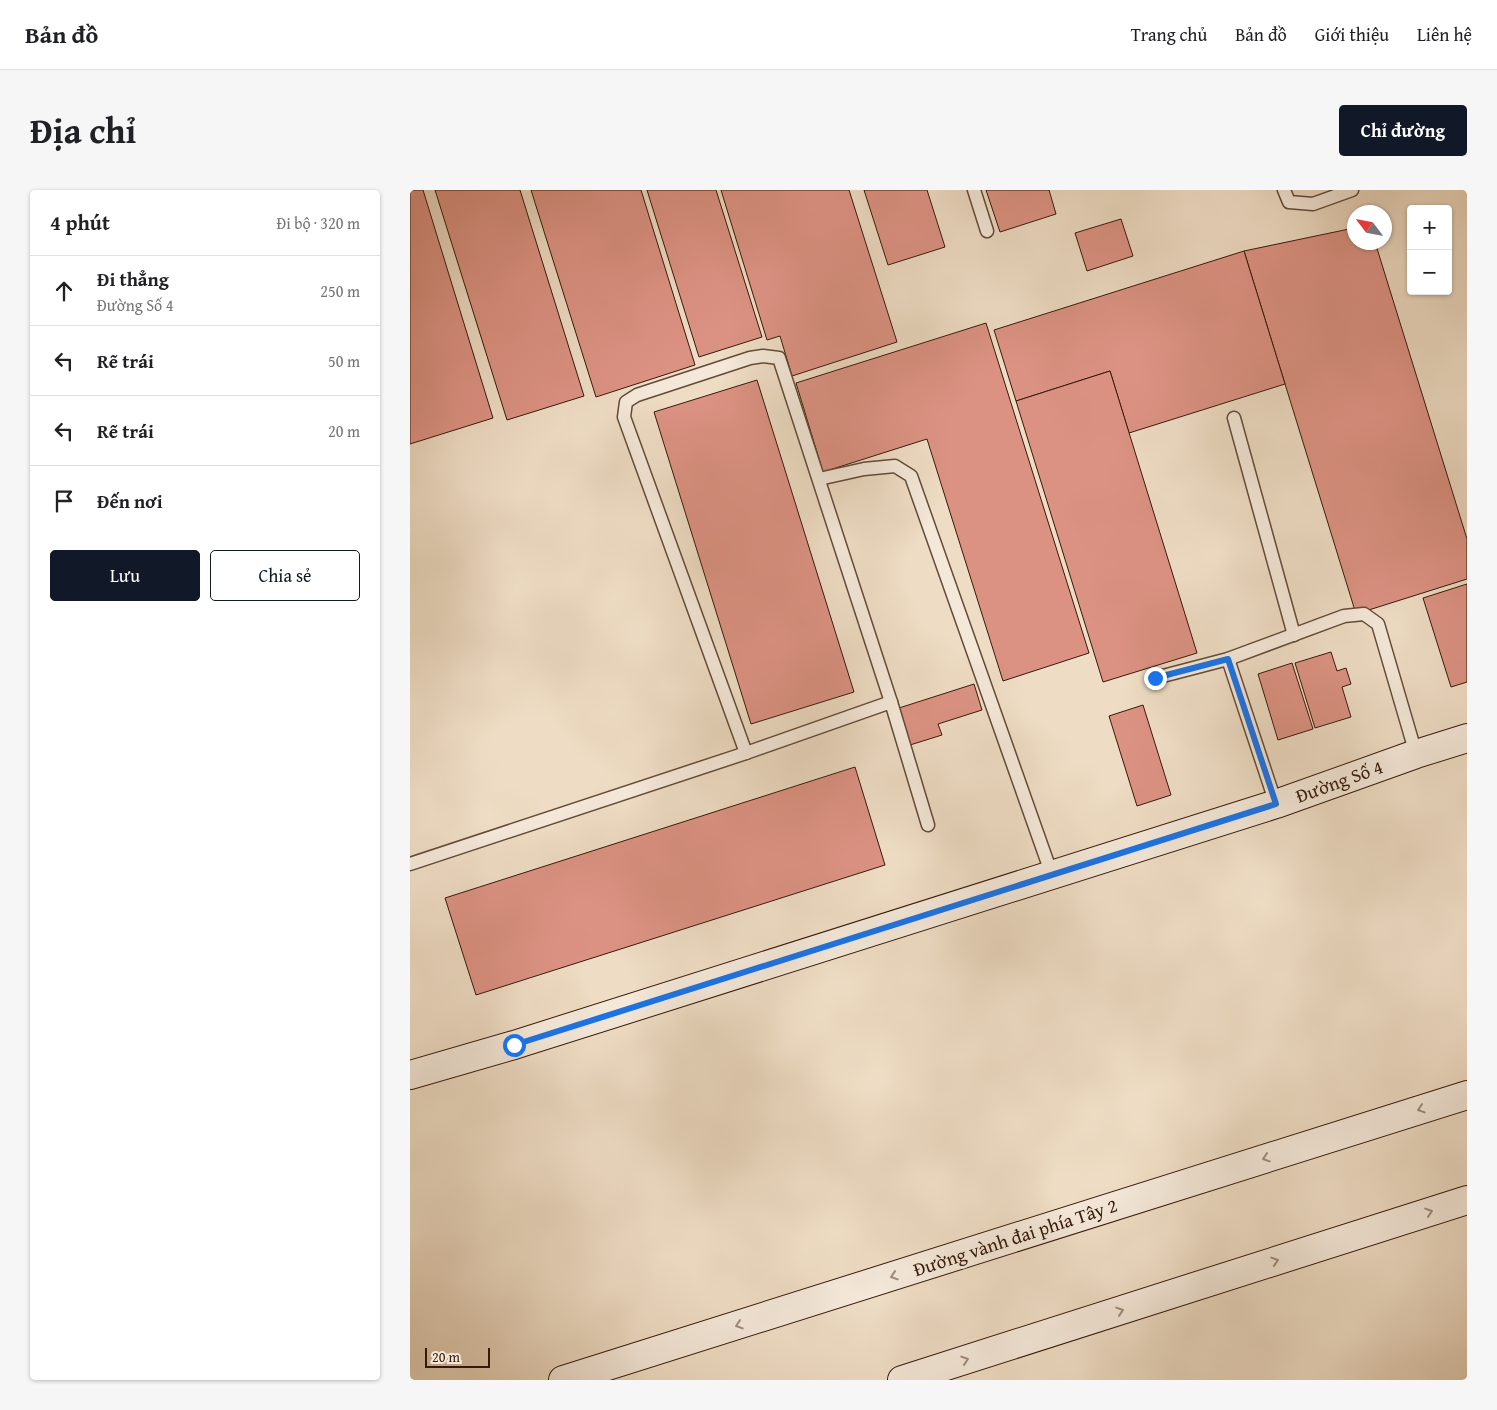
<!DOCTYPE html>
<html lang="vi">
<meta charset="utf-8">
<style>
:root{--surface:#fff;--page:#f6f6f6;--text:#202124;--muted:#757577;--line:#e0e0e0;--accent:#111827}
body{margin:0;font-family:"Gentium Book Plus",serif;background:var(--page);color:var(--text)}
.controls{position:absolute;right:15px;top:15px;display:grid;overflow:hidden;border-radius:5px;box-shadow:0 1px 4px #0004}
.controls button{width:45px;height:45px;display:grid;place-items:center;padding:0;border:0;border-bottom:1px solid var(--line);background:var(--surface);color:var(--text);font:25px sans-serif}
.compass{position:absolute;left:937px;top:15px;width:45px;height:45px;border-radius:50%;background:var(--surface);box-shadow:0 1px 4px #0004;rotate:302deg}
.scale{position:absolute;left:15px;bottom:12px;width:65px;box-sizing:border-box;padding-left:5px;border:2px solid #361909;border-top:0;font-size:14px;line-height:18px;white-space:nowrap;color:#361909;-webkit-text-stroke:4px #f4e8d9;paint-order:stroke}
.stop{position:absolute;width:15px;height:15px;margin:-11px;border:4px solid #1a73e8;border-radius:50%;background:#fff}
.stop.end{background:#1a73e8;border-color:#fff;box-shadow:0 1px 5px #0008}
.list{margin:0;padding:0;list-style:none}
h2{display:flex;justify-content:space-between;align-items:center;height:65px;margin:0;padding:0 20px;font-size:21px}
h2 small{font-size:16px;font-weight:400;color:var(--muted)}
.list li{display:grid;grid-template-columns:32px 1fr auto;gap:15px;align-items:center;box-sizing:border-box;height:70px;padding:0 20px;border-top:1px solid var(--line)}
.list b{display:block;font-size:19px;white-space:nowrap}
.list p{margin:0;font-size:16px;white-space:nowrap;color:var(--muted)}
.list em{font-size:16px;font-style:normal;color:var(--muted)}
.actions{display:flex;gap:10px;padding:15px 20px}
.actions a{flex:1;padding:11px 0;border:1px solid var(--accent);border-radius:5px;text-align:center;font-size:18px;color:var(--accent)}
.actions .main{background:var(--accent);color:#fff}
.icon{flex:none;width:28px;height:28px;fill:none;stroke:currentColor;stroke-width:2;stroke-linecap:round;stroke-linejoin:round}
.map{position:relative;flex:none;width:1057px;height:1190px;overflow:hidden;border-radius:5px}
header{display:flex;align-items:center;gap:30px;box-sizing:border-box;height:70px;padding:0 25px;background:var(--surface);border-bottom:1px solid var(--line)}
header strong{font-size:24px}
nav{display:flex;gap:28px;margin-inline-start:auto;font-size:18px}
.intro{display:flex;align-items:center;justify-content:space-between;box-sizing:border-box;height:120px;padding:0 30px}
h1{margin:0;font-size:35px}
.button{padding:12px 22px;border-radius:5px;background:var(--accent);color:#fff;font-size:18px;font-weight:700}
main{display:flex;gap:30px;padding:0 30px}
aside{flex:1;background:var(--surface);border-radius:5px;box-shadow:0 1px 4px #0004}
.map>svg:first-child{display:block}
</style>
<header>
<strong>Bản đồ</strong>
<nav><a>Trang chủ</a><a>Bản đồ</a><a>Giới thiệu</a><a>Liên hệ</a></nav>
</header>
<div class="intro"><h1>Địa chỉ</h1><a class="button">Chỉ đường</a></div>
<main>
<aside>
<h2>4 phút<small>Đi bộ · 320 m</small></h2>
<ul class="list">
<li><svg class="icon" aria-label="ahead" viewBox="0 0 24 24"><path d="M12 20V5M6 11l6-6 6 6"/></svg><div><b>Đi thẳng</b><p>Đường Số 4</p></div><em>250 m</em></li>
<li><svg class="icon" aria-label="left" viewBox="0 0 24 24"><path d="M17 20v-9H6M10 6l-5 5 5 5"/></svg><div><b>Rẽ trái</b></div><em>50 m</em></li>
<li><svg class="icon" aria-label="left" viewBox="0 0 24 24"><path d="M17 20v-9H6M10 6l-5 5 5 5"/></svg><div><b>Rẽ trái</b></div><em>20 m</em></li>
<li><svg class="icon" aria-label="arrive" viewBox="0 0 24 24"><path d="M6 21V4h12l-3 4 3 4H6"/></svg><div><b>Đến nơi</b></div></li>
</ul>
<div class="actions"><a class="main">Lưu</a><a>Chia sẻ</a></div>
</aside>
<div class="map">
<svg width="1057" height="1190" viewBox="0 0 1057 1190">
<rect width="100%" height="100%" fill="#eedcc4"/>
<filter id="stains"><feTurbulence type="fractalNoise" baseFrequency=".004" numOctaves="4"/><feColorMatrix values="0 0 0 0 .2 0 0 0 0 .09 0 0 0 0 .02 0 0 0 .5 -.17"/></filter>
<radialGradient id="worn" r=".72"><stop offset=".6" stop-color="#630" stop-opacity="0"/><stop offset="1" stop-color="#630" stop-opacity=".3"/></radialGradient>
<g fill="#dc9283" stroke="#361909">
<polygon points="0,0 13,0 83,228 0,254"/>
<polygon points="25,0 110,0 174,206 97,230"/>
<polygon points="121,0 231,0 285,175 186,207"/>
<polygon points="237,0 306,0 352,147 289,167"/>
<polygon points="311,0 439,0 487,152 382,186 370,146 357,150"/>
<polygon points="454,0 517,0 535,57 478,75"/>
<polygon points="576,0 639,0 646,24 590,42"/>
<polygon points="711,29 723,66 677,81 665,43"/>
<polygon points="944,38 944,52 965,52 1057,349 1057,389 946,424 834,61"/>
<polygon points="834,61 875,194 719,243 700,181 606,211 584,140"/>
<polygon points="576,133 679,463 593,491 517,249 413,282 386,193"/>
<polygon points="700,181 787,463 693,492 606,211"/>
<polygon points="347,190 444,502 341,534 244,222"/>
<polygon points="1057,394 1057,492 1041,497 1013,408"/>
<polygon points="921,462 927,481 936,478 941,494 932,497 941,527 905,538 885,473"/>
<polygon points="882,473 903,539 868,550 848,484"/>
<polygon points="564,494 572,520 528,534 532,545 500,555 489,518"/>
<polygon points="733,515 761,605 727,616 699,526"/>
<polygon points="445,577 475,675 66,805 35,708"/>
</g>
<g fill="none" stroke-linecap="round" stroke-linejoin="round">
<g stroke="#644a38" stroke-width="15">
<g id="lane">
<polyline points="564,0 577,41"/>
<polyline points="874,0 879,12 903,14 942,0"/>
<polyline points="824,228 884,445"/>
<polyline points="409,289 454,279 485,276 501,286 642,685"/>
<polyline points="818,469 866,614"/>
<polyline points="745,488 818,469 934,426 954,424 968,434 1006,564"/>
<polyline points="336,563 214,227 216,212 227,205 340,168 353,166 369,168 481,512 518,635"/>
<polyline points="0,674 336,563 481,512"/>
</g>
</g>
<g stroke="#361909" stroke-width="30">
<g id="secondary">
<polyline points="0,885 104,855 866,614 1006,564 1057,548"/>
<polyline points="153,1190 1057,905"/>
<polyline points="492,1190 1057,1010"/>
</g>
</g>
<use href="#lane" stroke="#f4e8d9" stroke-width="12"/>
<use href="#secondary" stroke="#f4e8d9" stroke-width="28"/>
</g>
<defs><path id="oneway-chevron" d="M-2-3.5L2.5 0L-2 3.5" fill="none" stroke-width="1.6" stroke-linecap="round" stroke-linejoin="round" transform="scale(1.25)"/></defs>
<g stroke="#9e8b7b">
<use href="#oneway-chevron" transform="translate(1011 919) rotate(162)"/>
<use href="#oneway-chevron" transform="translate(856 968) rotate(162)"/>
<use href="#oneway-chevron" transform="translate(1019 1022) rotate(-18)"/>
<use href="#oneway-chevron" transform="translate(865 1071) rotate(-18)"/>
<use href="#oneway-chevron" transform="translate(484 1086) rotate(162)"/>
<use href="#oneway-chevron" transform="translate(710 1121) rotate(-18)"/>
<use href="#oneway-chevron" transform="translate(329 1135) rotate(162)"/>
<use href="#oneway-chevron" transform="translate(555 1170) rotate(-18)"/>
</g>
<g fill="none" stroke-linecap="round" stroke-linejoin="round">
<polyline stroke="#1a73e8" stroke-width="6" points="104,855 866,614 818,469 745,488"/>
</g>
<g text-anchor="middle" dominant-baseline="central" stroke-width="5" stroke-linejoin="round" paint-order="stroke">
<g font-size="19" fill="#361909" stroke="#f4e8d9">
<text transform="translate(929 591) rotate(-20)">Đường Số 4</text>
<text transform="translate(605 1047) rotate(-18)">Đường vành đai phía Tây 2</text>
</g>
</g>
<rect width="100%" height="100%" filter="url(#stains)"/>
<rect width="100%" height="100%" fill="url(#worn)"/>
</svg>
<div class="controls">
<button>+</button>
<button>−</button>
</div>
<svg class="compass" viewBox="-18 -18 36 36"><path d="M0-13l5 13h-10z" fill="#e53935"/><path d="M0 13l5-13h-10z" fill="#757577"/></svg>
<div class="scale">20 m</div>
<div class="stop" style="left:104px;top:855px"></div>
<div class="stop end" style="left:745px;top:488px"></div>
</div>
</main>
